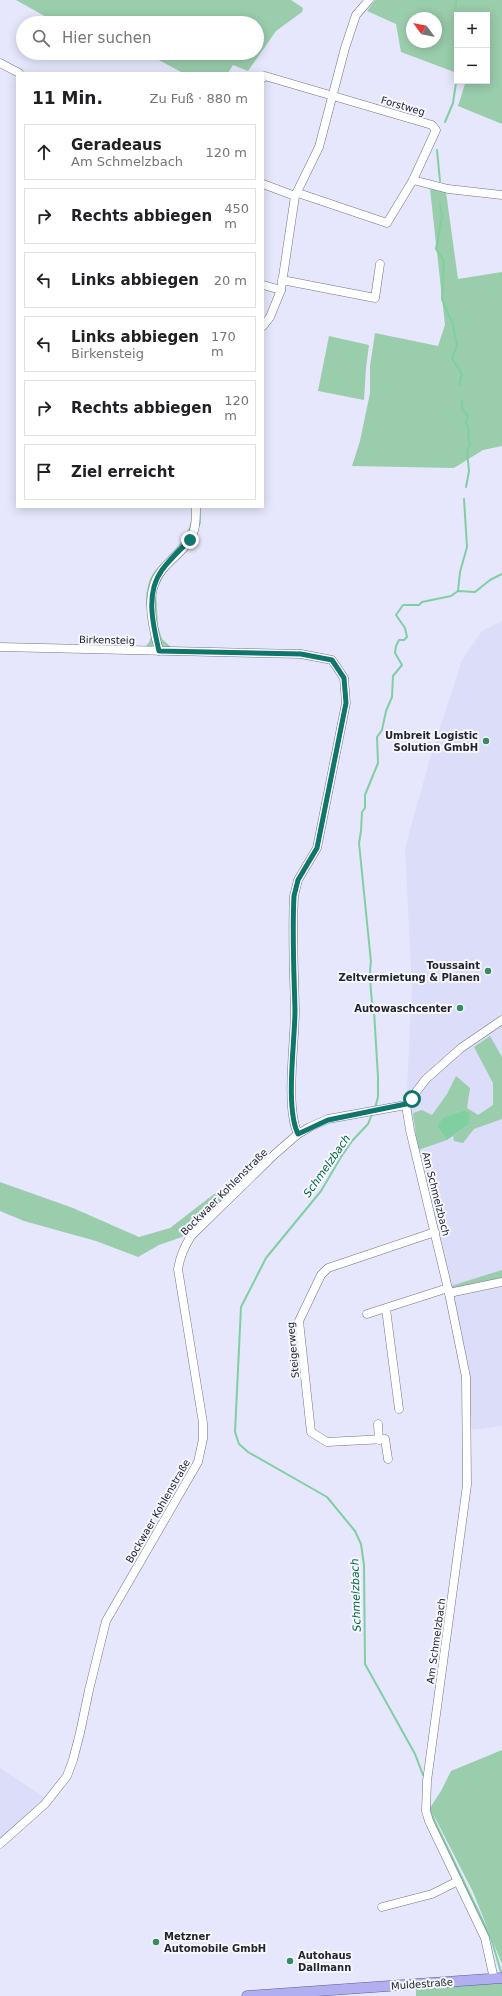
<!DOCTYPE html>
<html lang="de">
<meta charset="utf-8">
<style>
:root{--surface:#fff;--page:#f2f2f2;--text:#202124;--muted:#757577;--line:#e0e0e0}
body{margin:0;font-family:"DejaVu Sans",sans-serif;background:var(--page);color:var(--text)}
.controls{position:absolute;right:12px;top:12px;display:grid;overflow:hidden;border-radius:0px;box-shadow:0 2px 10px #0003}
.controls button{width:36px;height:36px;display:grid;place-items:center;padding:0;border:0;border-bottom:1px solid var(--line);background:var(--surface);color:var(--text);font:20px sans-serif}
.compass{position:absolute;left:406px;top:12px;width:36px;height:36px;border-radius:50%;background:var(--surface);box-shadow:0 2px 10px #0003;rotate:303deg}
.stop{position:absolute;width:12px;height:12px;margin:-9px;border:3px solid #0f766e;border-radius:50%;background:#fff}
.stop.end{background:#0f766e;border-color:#fff;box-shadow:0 1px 4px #0008}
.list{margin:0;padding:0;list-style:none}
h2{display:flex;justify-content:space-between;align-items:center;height:52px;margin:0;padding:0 16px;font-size:17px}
h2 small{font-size:13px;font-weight:400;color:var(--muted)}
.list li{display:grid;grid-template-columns:26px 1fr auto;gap:12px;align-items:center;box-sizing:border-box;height:56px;margin:0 8px 8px;padding:0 8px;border:1px solid var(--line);border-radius:0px}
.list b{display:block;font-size:15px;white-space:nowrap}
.list p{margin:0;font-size:13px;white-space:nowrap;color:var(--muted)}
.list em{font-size:13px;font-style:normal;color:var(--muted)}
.icon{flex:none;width:22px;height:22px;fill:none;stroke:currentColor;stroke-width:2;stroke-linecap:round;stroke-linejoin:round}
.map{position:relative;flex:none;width:502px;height:1996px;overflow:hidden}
.search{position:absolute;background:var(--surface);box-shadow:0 2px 10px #0003;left:16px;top:16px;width:248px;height:44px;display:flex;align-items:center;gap:10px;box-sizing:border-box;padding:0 14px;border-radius:22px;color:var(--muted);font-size:15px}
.panel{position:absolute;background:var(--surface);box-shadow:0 2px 10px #0003;left:16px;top:72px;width:248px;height:436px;border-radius:0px}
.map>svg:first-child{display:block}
</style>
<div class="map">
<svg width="502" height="1996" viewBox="0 0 502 1996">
<rect width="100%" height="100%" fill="#e6e7fc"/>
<g fill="#dbddf9">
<polygon points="502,621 502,1426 471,1430 466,1377 406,1105 412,988 405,848 430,759 462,660 482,631"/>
<polygon points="0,1768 45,1798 0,1839"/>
</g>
<g fill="#99cdac" fill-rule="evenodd">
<polygon points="16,0 291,0 303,8 302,12 276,31 248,71 233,65 228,73 183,73 146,53 257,53 257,23 92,23 83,18 81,23 57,23"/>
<path d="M375,0H502V124L458,106L466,81H487V15H457V73L401,52L396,24L367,11ZM412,18H436V42H412Z"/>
<polygon points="430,189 446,192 458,279 502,272 502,446 483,450 454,468 352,466 360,441 370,393 370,366 375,333 438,346 445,325"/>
<polygon points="329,336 369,345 366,368 364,400 318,391"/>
<path d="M193,507H200L201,523L191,545L165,572L156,591L158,626L162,639L172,648L145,647C158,636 147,615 146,600C146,594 148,585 150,579C153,572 160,565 165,560C183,541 191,533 193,507Z"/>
<polygon points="490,1036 502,1057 502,1119 474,1129 463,1143 454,1141 453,1136 468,1125 464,1110 444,1118 437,1127 447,1140 418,1150 413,1113 422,1110 432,1115 447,1094 456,1076 470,1088 467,1108 478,1115 493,1105 493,1083 474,1047"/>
<polygon points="0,1182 73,1208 139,1237 170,1228 218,1191 228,1194 182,1237 159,1245 138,1257 96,1241 24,1221 0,1211"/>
<polygon points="502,1270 502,1280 487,1282 484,1281 455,1288 451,1286"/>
<polygon points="502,1750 502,1964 473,1892 430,1808 441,1791 451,1771"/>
<polygon points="502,1981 502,1996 416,1996 416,1989"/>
</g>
<polygon fill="#80cfa0" points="464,1110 470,1114 468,1125 447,1140 437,1127 443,1118"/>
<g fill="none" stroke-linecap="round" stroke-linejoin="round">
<g stroke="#80cfa0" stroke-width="2">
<polyline points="456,0 455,15 457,30"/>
<polyline points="445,122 453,103 457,76"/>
<polyline points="437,150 440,181"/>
<polyline points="440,204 442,216 436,249 444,261 442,299 453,325 456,341 457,345 452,358 462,374 459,385"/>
<polyline points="462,400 462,409 468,416 466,422 469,432 468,437 470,444 467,451 469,471 466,487"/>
<polyline points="458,591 460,572 467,547 464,499"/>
<path d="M375,1108L378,1097V1077L374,1011C371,1003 369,970 371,962L359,843L361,831L362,812L365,808V795L378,763L377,737L382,730L386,711L392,697L393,676L402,665L395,653L396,646L399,640H404L407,637L405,628L396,615L403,605H419L422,602L451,596L458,591L475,592L490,580L502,574"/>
<polyline points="372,1114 368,1124 352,1141 341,1157 321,1191 266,1258 241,1307 235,1432 239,1444 248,1452 327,1497 355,1531 361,1544 364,1565 365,1664 415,1754 423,1775"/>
<polyline points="430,1809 435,1822 491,1938 501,1972"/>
</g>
<g stroke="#737487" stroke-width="9">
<g id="minor">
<polyline points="0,63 19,73"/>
<polyline points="263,78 265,76 432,125 436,130 413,180 387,223 298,193"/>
<polyline points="413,180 448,189 502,195"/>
<polyline points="263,184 295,196"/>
<polyline points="282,280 375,298 380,264"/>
<polyline points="263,285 281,290"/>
<polyline points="263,326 270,317 281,290 295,196 319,147 345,48 356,15 369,0"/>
<path d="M0,647L301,654L332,660L344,678L346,703L317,848L298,880L294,896C292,934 294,972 295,1010C295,1042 285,1107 298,1134"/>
<path d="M159,651C154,631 147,605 154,585C160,565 180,556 190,540C196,530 196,518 196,507"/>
<polyline points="406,1105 410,1130 449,1293 466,1377 467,1485 427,1781 426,1811 429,1821 485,1938 494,1979"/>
<polyline points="449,1293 502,1282"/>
<polyline points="386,1309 399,1409"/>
<polyline points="367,1314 448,1288"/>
<polyline points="378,1424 379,1440"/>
<polyline points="388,1459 385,1439 327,1442 311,1432 299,1321 321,1275 328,1268 435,1232"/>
<path d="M0,1844L45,1804L67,1776L73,1760L80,1733L89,1690L106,1621L198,1462L203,1439V1423L178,1269C180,1257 184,1247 191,1236L275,1154L298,1134L310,1127L328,1119L406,1105L426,1079L461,1048L502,1020"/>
<polyline points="382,1907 432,1894 458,1881"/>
</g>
</g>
<g stroke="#5e5ba4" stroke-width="11">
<polyline id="major" points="247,1996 502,1978"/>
</g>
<use href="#minor" stroke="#fff" stroke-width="8"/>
<use href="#major" stroke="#b1afef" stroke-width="10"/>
</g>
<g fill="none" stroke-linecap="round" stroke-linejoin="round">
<path stroke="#0f766e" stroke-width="5" d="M190,540C181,549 170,559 162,570C145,593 153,625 159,651L301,654L332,660L344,678L346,703L317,848L298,880L294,896C292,934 294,972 295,1010C295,1042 285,1107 298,1134L328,1120L406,1104L412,1099"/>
</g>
<g fill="#378b5e" stroke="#f5f6fe" stroke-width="1.5">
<circle cx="486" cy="741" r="4"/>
<circle cx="488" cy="971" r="4"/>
<circle cx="460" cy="1008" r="4"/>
<circle cx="156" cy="1942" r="4"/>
<circle cx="290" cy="1961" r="4"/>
</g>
<g text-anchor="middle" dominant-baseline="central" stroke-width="4" stroke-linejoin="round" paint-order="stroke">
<g font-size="10" fill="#24242c" stroke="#f5f6fe">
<text transform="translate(403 106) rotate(16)">Forstweg</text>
<text transform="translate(107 640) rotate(1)">Birkensteig</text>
<text transform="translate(224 1192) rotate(-45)">Bockwaer Kohlenstraße</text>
<text transform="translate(436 1194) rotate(76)">Am Schmelzbach</text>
<text transform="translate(293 1350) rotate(-95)">Steigerweg</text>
<text transform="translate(158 1511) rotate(-60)">Bockwaer Kohlenstraße</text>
<text transform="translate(436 1641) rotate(-82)">Am Schmelzbach</text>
<text transform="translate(422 1984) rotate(-4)">Muldestraße</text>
</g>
<g font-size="10" font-weight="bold" fill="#24242c" stroke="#f5f6fe" text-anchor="end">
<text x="478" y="735">Umbreit Logistic<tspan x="478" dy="12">Solution GmbH</tspan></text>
<text x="480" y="965">Toussaint<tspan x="480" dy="12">Zeltvermietung &amp; Planen</tspan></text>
<text x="452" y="1008">Autowaschcenter</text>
<text x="164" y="1936" text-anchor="start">Metzner<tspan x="164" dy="12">Automobile GmbH</tspan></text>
<text x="298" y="1955" text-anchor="start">Autohaus<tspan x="298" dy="12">Dallmann</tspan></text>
</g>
<g font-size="11" font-style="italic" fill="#05683d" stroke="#f5f6fe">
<text transform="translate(327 1166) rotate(-55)">Schmelzbach</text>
<text transform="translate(356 1595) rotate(-92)">Schmelzbach</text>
</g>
</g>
</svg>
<div class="controls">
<button>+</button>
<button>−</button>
</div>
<svg class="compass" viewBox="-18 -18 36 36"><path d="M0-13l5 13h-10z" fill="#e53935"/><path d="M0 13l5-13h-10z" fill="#757577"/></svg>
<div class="stop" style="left:412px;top:1099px"></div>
<div class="stop end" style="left:190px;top:540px"></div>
<div class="search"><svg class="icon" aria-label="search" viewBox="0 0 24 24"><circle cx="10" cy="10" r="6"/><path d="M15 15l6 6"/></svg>Hier suchen</div>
<section class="panel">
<h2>11 Min.<small>Zu Fuß · 880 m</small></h2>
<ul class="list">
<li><svg class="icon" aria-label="ahead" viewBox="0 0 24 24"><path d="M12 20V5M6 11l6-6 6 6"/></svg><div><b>Geradeaus</b><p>Am Schmelzbach</p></div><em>120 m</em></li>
<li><svg class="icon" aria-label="right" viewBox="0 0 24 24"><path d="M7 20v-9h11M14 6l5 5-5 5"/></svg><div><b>Rechts abbiegen</b></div><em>450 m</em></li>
<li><svg class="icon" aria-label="left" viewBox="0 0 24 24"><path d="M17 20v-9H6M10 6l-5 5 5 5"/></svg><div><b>Links abbiegen</b></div><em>20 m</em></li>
<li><svg class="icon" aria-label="left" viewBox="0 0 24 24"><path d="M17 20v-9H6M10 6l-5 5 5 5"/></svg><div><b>Links abbiegen</b><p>Birkensteig</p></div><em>170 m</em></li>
<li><svg class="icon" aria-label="right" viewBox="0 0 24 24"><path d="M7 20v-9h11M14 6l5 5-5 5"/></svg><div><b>Rechts abbiegen</b></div><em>120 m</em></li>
<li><svg class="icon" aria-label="arrive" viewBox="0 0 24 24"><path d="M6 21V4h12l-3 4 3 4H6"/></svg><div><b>Ziel erreicht</b></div></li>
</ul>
</section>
</div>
